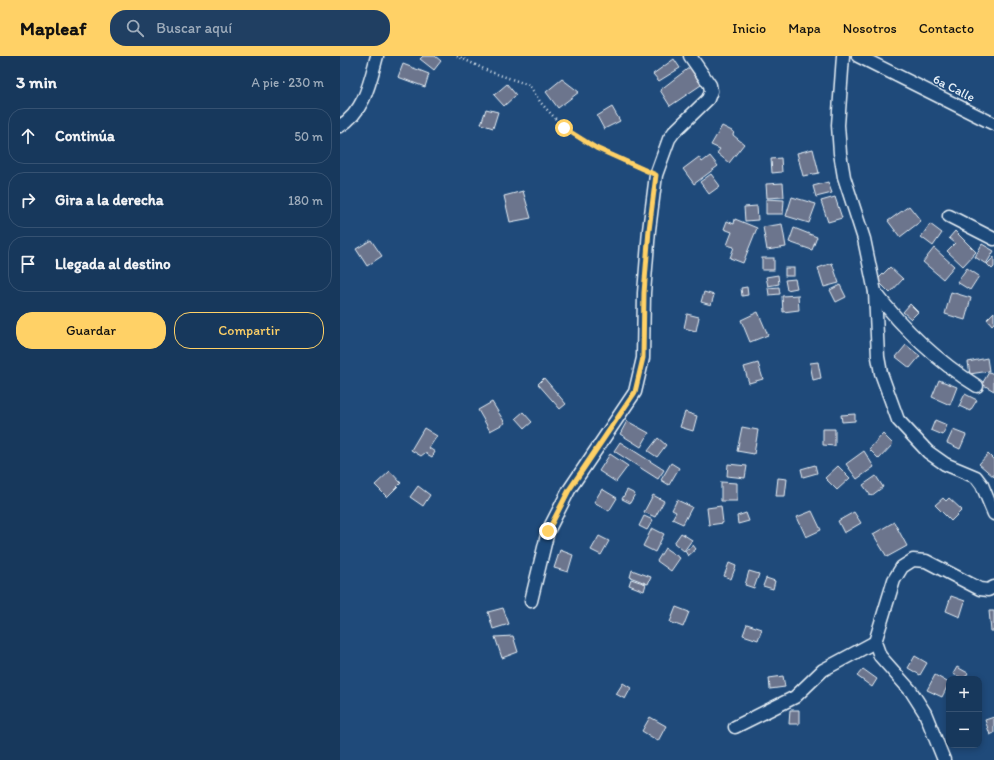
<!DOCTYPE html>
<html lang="es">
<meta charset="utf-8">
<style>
:root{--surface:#17385c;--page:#203f62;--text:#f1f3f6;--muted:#9eacbb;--line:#365272;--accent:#ffd166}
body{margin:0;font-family:Itim,sans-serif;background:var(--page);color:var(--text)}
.controls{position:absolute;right:12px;bottom:12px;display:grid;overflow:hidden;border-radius:8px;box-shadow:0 2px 6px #0003}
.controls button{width:36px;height:36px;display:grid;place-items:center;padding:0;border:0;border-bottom:1px solid var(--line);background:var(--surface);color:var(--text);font:20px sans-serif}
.stop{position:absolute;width:12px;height:12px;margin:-9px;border:3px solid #ffd166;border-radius:50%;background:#fff}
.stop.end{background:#ffd166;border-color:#fff;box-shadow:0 1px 4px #0008}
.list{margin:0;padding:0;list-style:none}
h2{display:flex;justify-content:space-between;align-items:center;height:52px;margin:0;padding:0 16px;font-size:17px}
h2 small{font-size:13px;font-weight:400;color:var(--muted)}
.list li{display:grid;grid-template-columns:26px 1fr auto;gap:12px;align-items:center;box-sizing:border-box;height:56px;margin:0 8px 8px;padding:0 8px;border:1px solid var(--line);border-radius:16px}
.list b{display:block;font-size:15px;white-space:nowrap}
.list em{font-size:13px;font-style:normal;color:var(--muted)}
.actions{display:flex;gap:8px;padding:12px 16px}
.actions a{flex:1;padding:9px 0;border:1px solid var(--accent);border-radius:16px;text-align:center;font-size:14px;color:var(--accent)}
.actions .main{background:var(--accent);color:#111}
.icon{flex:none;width:22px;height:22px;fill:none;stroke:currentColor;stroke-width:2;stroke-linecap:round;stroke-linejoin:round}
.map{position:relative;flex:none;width:654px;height:704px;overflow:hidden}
header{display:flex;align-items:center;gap:24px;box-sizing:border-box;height:56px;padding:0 20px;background:var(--accent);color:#111}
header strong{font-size:19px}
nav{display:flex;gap:22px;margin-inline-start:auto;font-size:14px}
.search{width:280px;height:36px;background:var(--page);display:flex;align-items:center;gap:10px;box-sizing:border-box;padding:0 14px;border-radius:16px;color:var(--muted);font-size:15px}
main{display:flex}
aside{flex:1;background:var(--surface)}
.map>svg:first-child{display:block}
</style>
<header>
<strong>Mapleaf</strong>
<div class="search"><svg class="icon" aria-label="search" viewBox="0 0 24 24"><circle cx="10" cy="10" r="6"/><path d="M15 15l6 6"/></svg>Buscar aquí</div>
<nav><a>Inicio</a><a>Mapa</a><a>Nosotros</a><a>Contacto</a></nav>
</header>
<main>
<aside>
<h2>3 min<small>A pie · 230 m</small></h2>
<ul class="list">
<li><svg class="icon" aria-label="ahead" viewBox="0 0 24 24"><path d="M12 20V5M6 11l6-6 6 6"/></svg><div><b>Continúa</b></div><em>50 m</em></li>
<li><svg class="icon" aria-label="right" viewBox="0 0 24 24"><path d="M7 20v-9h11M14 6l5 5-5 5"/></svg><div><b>Gira a la derecha</b></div><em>180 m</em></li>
<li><svg class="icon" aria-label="arrive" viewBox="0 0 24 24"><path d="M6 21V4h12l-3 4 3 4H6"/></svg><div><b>Llegada al destino</b></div></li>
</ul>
<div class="actions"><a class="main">Guardar</a><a>Compartir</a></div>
</aside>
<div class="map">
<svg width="654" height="704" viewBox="0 0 654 704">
<rect width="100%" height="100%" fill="#1f4a7a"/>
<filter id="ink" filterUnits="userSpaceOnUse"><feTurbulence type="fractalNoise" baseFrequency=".025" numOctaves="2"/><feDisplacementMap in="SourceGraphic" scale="8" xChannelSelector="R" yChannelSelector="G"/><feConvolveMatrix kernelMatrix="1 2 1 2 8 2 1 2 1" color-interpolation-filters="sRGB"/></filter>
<g filter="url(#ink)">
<g fill="#6c748d" stroke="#e8f1f8">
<polygon points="83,0 95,0 101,5 94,14 80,3"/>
<polygon points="334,3 340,12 319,25 313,18"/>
<polygon points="63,8 89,18 85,31 58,21"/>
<polygon points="350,11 361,29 330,50 320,34"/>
<polygon points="222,23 239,36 218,52 206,36"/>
<polygon points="167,28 176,39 164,50 154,39"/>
<polygon points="272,51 280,65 264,73 257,60"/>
<polygon points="146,53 158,56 153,72 141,68"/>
<polygon points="382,70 394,76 393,79 404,88 389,107 377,97 380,93 371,89"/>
<polygon points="473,93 479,117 463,120 457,97"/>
<polygon points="370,100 378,110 354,128 343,113 359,101 362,106"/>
<polygon points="441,102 442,116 432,117 431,103"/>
<polygon points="371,118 380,130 369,138 360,126"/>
<polygon points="488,126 492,137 476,141 473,130"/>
<polygon points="443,127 444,141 427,142 426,128"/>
<polygon points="183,135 191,162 170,166 164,140"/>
<polygon points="452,141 476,148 469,167 446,160"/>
<polygon points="495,141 502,162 488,166 481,145"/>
<polygon points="426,143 444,144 443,158 426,158"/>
<polygon points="417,150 418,164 405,165 404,151"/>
<polygon points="569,150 581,165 560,181 548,165"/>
<polygon points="395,163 417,172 403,207 390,202 394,191 387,189 392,176 384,173 387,165 394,168"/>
<polygon points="442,168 446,191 427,194 423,171"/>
<polygon points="590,168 602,177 593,190 581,181"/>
<polygon points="454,172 477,181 472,194 449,186"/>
<polygon points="615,175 636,196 623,210 607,195 615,187 609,182"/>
<polygon points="31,184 42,200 27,210 16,193"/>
<polygon points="642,188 654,195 646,208 635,201"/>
<polygon points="594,192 614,210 603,223 583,206"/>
<polygon points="654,201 654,211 652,213 647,208"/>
<rect x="422" y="202" width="12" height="12"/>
<polygon points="492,207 499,227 484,231 478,212"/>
<polygon points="550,211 563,223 550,237 537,224"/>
<rect x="445" y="212" width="9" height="8"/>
<polygon points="627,212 639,220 630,234 617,226"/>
<polygon points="438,219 439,228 428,230 426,221"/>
<polygon points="455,223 457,232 447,234 445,224"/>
<polygon points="500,229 506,241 496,246 490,234"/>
<polygon points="407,231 408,239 402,240 401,232"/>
<polygon points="439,231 440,238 429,239 428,232"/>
<polygon points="364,236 374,239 371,249 361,246"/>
<polygon points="611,236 631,242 625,264 605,258"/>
<polygon points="458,239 459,254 443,256 442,240"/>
<polygon points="570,248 578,256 571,263 563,256"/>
<polygon points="418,256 428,279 410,286 401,264"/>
<polygon points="654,256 654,267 652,269 647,263"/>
<polygon points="347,258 359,261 356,275 344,272"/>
<polygon points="566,289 580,300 570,312 556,301"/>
<polygon points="647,302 649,315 630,318 628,306"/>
<polygon points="478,306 481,322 473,324 470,307"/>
<polygon points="418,307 423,323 409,327 404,311"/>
<polygon points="649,316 654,318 654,335 642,328"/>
<polygon points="204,322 226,348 220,353 198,328"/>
<polygon points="599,324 617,331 610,349 592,341"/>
<polygon points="625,338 637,344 630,355 619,350"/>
<polygon points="152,346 165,367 150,375 138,354"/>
<polygon points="183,356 192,366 185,372 176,362"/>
<polygon points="345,356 357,360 353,375 340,371"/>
<polygon points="515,358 515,365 502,366 501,359"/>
<polygon points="595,364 607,369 603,379 591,374"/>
<polygon points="287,365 309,377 301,391 280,378"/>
<polygon points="402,371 418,374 414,398 397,395"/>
<polygon points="84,372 97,380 89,392 95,396 92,401 85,397 81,400 71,394"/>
<polygon points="483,373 495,373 495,390 483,389"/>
<polygon points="613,374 626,379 620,393 607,387"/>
<polygon points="543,378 553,388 539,403 529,393"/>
<polygon points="318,382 326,389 317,401 308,395"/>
<polygon points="280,386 324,414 318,423 274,395"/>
<polygon points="524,395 534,411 517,423 506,408"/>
<polygon points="270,398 288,410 276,426 259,415"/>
<polygon points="648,398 654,404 654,421 639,408"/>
<polygon points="331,407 339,412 329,429 321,424"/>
<polygon points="388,408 407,410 405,422 387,420"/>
<polygon points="475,409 477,417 463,421 461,413"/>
<polygon points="498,410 510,422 497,434 485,422"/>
<polygon points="50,415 61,427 47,441 35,429"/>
<polygon points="536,420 543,431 531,440 523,429"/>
<polygon points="438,422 447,423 445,440 436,440"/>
<polygon points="381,426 397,427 397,445 381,445"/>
<polygon points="78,430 90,439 83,450 70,441"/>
<polygon points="262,433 277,442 269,455 254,446"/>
<polygon points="287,434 295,438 290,447 282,443"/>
<polygon points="313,439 324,445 315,461 304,456"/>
<polygon points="603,442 606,445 609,442 622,454 611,465 595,449"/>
<polygon points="337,444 352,451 343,468 332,463 336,456 332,454"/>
<polygon points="381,450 383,467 369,469 367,452"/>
<polygon points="472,455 481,474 466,481 457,461"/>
<polygon points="514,456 521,467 504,477 498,465"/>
<polygon points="406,457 409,465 398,468 397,460"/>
<polygon points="304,460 313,464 307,474 299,470"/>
<polygon points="554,466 567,490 547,501 533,478"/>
<polygon points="312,472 324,478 315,496 303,490"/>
<polygon points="341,477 352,484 344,495 334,487"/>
<polygon points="259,480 269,485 261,499 251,494"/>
<polygon points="353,489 356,493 348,500 345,495"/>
<polygon points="325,492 340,502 331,515 317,505"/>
<polygon points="220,494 233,499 228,516 214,512"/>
<polygon points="389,507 396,510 391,523 384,520"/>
<polygon points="292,514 311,521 308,528 290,521"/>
<polygon points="409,515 419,518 414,532 405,529"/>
<polygon points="426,522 435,525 433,533 423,530"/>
<polygon points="291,523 306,528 304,535 289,529"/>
<polygon points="611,540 625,545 620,561 606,555"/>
<polygon points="336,551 349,556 343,571 330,566"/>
<polygon points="163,552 169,568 153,573 148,556"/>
<polygon points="649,555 654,555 654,575 651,575"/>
<polygon points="407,568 422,573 418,584 403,579"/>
<polygon points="173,580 178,596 162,602 155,581"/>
<polygon points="575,600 587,607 580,619 568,612"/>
<polygon points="617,611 628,617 624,623 613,618"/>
<polygon points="523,613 537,623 532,631 517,620"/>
<polygon points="595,619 609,627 602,641 587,634"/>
<polygon points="443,620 445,631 430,633 429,622"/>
<polygon points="283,627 291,632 285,643 276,638"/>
<polygon points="450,654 459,654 459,668 449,668"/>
<polygon points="310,661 326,670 318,685 302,675"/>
<polygon points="654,661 654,677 650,679 645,664"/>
</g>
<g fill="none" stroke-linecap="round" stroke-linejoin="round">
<g stroke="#e8f1f8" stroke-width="15">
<g id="street">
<polyline points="503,0 498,69 500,97 504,121 524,183 535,236 538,301 541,317 558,364 588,396 605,408 636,421 642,429 654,458"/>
<polyline points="518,0 654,68"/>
<path d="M0,70C25,55 30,25 37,0"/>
<polyline points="609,160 654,183"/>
<path d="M535,236C564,274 597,305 637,330"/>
<polyline points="191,545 208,475 229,434 295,336 303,302 304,237 309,174 316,119 329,83 334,76 368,43 371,35 370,29 350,0"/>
<polyline points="395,671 455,641 483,614 535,586"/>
<polyline points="604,704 585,657 571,635 540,600 535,586 554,524 562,511 573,504 586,505 640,533 648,534 654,531"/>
</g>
</g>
<polyline stroke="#e8f1f8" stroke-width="2.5" stroke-dasharray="1 3" stroke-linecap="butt" points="117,0 148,15 189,29 201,47 224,72 256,92 305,114"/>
<use href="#street" stroke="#1f4a7a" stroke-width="12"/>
</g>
</g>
<g fill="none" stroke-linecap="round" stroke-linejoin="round" filter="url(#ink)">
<polyline stroke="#ffd166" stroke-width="5" points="208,475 229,434 295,336 303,302 304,237 309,174 316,119 256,92 224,72"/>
</g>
<g text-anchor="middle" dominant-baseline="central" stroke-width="3" stroke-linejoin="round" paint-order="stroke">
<g font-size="13" fill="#e8f1f8" stroke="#1f4a7a">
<text transform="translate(614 32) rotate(27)">6a Calle</text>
</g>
</g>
</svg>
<div class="controls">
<button>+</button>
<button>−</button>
</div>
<div class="stop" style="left:224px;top:72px"></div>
<div class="stop end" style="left:208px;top:475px"></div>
</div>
</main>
